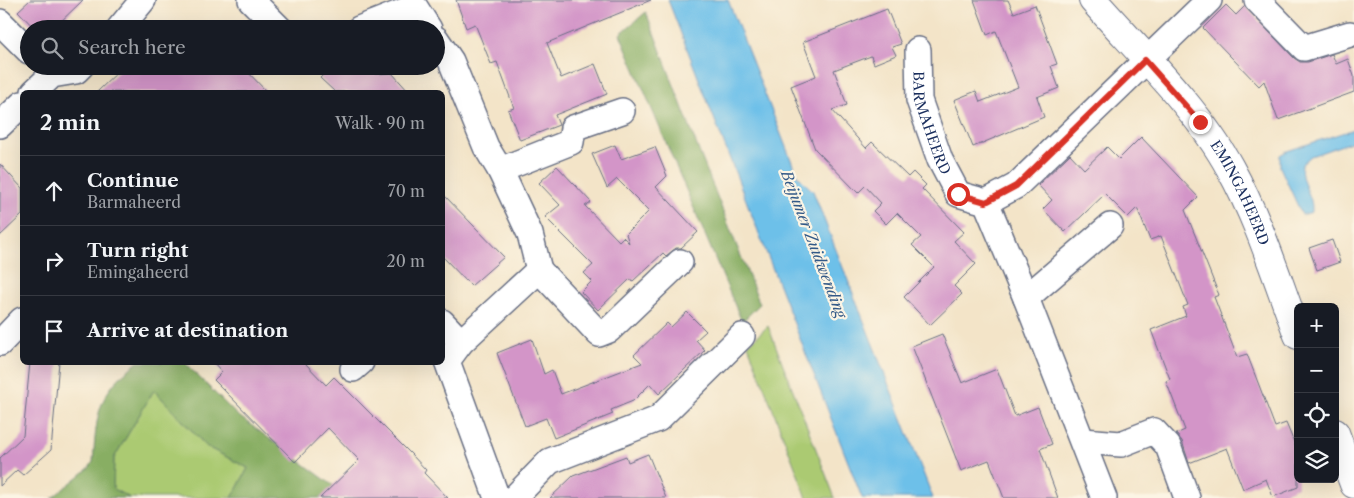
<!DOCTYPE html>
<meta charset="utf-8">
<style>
:root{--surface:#171b24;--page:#20242c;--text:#f1f3f6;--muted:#9ea1a6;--line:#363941}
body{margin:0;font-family:"Libre Caslon Text",serif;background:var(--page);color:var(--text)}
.controls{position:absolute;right:15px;bottom:15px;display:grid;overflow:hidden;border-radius:8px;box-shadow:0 5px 20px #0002}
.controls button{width:45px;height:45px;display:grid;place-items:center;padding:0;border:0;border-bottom:1px solid var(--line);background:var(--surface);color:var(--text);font:25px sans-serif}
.stop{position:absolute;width:15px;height:15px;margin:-11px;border:4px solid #d93025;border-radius:50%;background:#fff}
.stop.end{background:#d93025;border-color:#fff;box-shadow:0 1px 5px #0008}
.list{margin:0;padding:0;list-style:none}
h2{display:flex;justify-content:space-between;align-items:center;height:65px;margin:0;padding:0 20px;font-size:21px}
h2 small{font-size:16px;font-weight:400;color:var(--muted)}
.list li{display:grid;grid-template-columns:32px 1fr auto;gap:15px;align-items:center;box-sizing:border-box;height:70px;padding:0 20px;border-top:1px solid var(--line)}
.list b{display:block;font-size:19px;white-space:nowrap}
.list p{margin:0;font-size:16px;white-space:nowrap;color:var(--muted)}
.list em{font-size:16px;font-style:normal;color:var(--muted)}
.icon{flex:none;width:28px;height:28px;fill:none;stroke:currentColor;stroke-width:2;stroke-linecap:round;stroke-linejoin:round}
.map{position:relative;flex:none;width:1354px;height:498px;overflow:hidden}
.search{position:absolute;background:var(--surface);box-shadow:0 5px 20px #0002;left:20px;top:20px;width:425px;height:55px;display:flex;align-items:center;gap:12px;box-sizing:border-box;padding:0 18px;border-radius:28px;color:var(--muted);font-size:19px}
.panel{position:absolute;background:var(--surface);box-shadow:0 5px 20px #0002;left:20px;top:90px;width:425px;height:275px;border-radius:8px}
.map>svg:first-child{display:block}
</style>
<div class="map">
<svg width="1354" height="498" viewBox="0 0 1354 498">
<rect width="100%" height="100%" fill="#fcf5e5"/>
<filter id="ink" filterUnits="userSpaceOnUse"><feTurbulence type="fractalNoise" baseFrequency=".02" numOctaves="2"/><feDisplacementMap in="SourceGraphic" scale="10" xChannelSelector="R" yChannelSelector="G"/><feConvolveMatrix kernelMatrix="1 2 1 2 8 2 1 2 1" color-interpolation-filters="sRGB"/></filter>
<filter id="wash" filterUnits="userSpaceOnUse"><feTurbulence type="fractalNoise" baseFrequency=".0096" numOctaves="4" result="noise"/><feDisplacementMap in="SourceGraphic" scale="20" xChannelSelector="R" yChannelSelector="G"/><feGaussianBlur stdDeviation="1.12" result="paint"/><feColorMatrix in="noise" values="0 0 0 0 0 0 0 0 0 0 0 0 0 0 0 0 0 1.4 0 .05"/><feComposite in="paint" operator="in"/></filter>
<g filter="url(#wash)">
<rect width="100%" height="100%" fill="#f3e4c8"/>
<g fill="#abca72" stroke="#637c68">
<polygon points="768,326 835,498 807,498 748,345"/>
<polygon points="154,390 207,447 248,468 232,498 130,498 113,489 114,458"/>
</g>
<g fill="#88ae64" stroke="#526e61">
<polygon points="646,12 699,151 760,304 742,322 620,34"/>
<path d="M138,362L185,363L236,414L342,492L344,498H232L248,468L207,447L154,390L114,458L113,489L130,498H52L89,468L93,462C97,414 96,393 138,362Z"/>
</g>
<g fill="#6dc0e9" stroke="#4478a4">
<polygon points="668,0 728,0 797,175 813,191 933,498 862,498"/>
<path d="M1354,129V141L1311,156L1302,164C1298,183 1314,194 1312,212L1302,215L1280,167V155L1287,151Z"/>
</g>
<g id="blocks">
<g fill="#d395c8">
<polygon points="30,0 83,0 53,29 35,29 18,11"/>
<polygon points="456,0 651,0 547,43 561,78 595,64 607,94 555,115 559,125 520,140 508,110 514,108 497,62 491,64 475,24 466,28"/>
<polygon points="974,0 1008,0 1014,13 1035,5 1057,64 1051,66 1059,88 1037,97 1044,117 973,147 954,100 976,91 980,102 1018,87 996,31 987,35"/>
<polygon points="1226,5 1236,15 1245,6 1294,58 1300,62 1308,62 1332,54 1336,64 1348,59 1354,76 1354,92 1278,120 1264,81 1259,86 1203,28"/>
<polygon points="887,9 901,44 892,47 896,55 874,64 871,56 834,70 847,105 832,110 866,148 872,142 908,177 913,172 926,185 922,189 964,232 954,241 976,264 954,286 962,294 930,325 904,297 934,267 912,245 921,237 897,213 886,224 873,211 881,203 865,186 858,193 815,149 791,86 816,76 803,42"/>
<polygon points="124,66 242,66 267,92 97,92"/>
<polygon points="332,66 368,66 375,74 392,73 409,92 335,92 320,78"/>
<polygon points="1141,137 1198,197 1185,210 1219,295 1214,297 1237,357 1247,354 1275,427 1286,423 1298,452 1298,487 1273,497 1266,479 1243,489 1227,448 1189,463 1182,441 1176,434 1185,430 1166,381 1170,379 1151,330 1186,316 1183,307 1188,305 1161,236 1150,240 1137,208 1128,217 1105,194 1065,232 1043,209 1052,200 1038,185 1070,154 1084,169 1107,147 1119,159"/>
<polygon points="615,145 621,159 655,147 667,176 656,187 698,232 681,248 676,248 666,256 663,253 633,281 630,279 598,310 581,292 592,281 584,273 593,265 545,217 560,205 539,183 557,166 591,202 585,206 619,241 623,237 629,243 626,234 649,211 617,179 607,188 592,154"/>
<polygon points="0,164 22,188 22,215 0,236"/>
<polygon points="442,193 504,257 471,286 442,256"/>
<polygon points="1332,240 1340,262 1317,270 1309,248"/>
<polygon points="687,312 706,331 696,340 705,350 659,394 650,384 633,401 611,410 613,414 554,438 546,418 525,426 497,353 532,339 544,374 552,370 561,394 642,363 634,355 667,323 671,327"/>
<polygon points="942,334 962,383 997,369 1015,416 1038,407 1052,444 1040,449 1058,498 1004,498 989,460 961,471 912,346"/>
<polygon points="30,362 59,362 51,450 23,475 17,470 0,486 0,458 23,436"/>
<polygon points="213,362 304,362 326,385 334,377 411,454 426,470 424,473 448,498 320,498 359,460 328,428 295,462 214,380 222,372"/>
<polygon points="648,454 666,498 550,498 573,476 626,456 628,462"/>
</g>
</g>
</g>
<g filter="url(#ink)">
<use href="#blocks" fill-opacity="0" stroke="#676e83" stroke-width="1"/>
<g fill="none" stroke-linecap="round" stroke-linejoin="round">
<g stroke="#676e83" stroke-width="28">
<g id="street">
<polyline points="251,0 280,29"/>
<polyline points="1257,0 1304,48 1350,34"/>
<polyline points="0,22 29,51"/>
<polyline points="119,29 143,0"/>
<polyline points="359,29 415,7 429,29"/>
<polyline points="436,39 451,61 486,147 500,170 530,234 539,270 461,342 447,361 497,498"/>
<path id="s1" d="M918,50L919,100L940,160L958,194L986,202L1026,298L1104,498"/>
<polyline points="34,92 52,75 76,71 81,66"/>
<polyline points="0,125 22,104"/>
<polyline points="500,170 571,142 573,128 622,111"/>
<polyline points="986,202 1016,186 1209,0"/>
<polyline points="539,270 599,334 609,330 680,262"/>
<polyline points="1026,298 1110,226"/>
<polyline points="442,322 461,342"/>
<polyline points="0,343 22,320"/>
<polyline points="353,369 361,362"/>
<polyline points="1083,441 1121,444 1154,431 1168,446 1187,498"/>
<polyline points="514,498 550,461 658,419 742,336"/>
</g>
</g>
<g stroke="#676e83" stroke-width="30">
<g id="secondary">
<path id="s2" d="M1093,0C1138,51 1198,109 1230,168C1259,220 1277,279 1298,335"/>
<polyline points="1335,433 1354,484"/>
</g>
</g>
<use href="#street" stroke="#fff" stroke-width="25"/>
<use href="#secondary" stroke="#fff" stroke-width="28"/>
</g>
</g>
<g fill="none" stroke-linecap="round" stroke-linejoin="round" filter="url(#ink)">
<polyline stroke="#d93025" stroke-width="6" points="958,194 986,202 1016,186 1145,60 1200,122"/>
</g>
<g text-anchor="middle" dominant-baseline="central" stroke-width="4.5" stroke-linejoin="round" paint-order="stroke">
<g font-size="14" fill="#1b2f5e" stroke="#fcf5e5">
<text stroke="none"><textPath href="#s1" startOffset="75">BARMAHEERD</textPath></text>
<text stroke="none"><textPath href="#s2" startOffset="244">EMINGAHEERD</textPath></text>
</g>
<g font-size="15" font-style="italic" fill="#345a88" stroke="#fcf5e5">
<text transform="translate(814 244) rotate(69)">Beijumer Zuidwending</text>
</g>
</g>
</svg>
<div class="controls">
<button>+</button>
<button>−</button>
<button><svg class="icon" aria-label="locate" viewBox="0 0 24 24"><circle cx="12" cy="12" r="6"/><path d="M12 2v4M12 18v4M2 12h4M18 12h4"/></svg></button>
<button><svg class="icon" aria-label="layers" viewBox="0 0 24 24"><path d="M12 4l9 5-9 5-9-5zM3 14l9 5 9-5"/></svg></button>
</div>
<div class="stop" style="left:958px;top:194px"></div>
<div class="stop end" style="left:1200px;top:122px"></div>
<div class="search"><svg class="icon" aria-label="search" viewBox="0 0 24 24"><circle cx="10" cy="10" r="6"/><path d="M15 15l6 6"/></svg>Search here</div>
<section class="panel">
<h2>2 min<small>Walk · 90 m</small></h2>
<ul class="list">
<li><svg class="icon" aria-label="ahead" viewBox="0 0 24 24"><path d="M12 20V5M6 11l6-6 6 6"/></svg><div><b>Continue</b><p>Barmaheerd</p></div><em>70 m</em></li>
<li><svg class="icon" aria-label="right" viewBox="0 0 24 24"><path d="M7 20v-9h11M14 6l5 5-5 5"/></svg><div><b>Turn right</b><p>Emingaheerd</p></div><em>20 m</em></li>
<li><svg class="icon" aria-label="arrive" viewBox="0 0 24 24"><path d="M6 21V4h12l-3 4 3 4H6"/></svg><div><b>Arrive at destination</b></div></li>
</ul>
</section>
</div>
